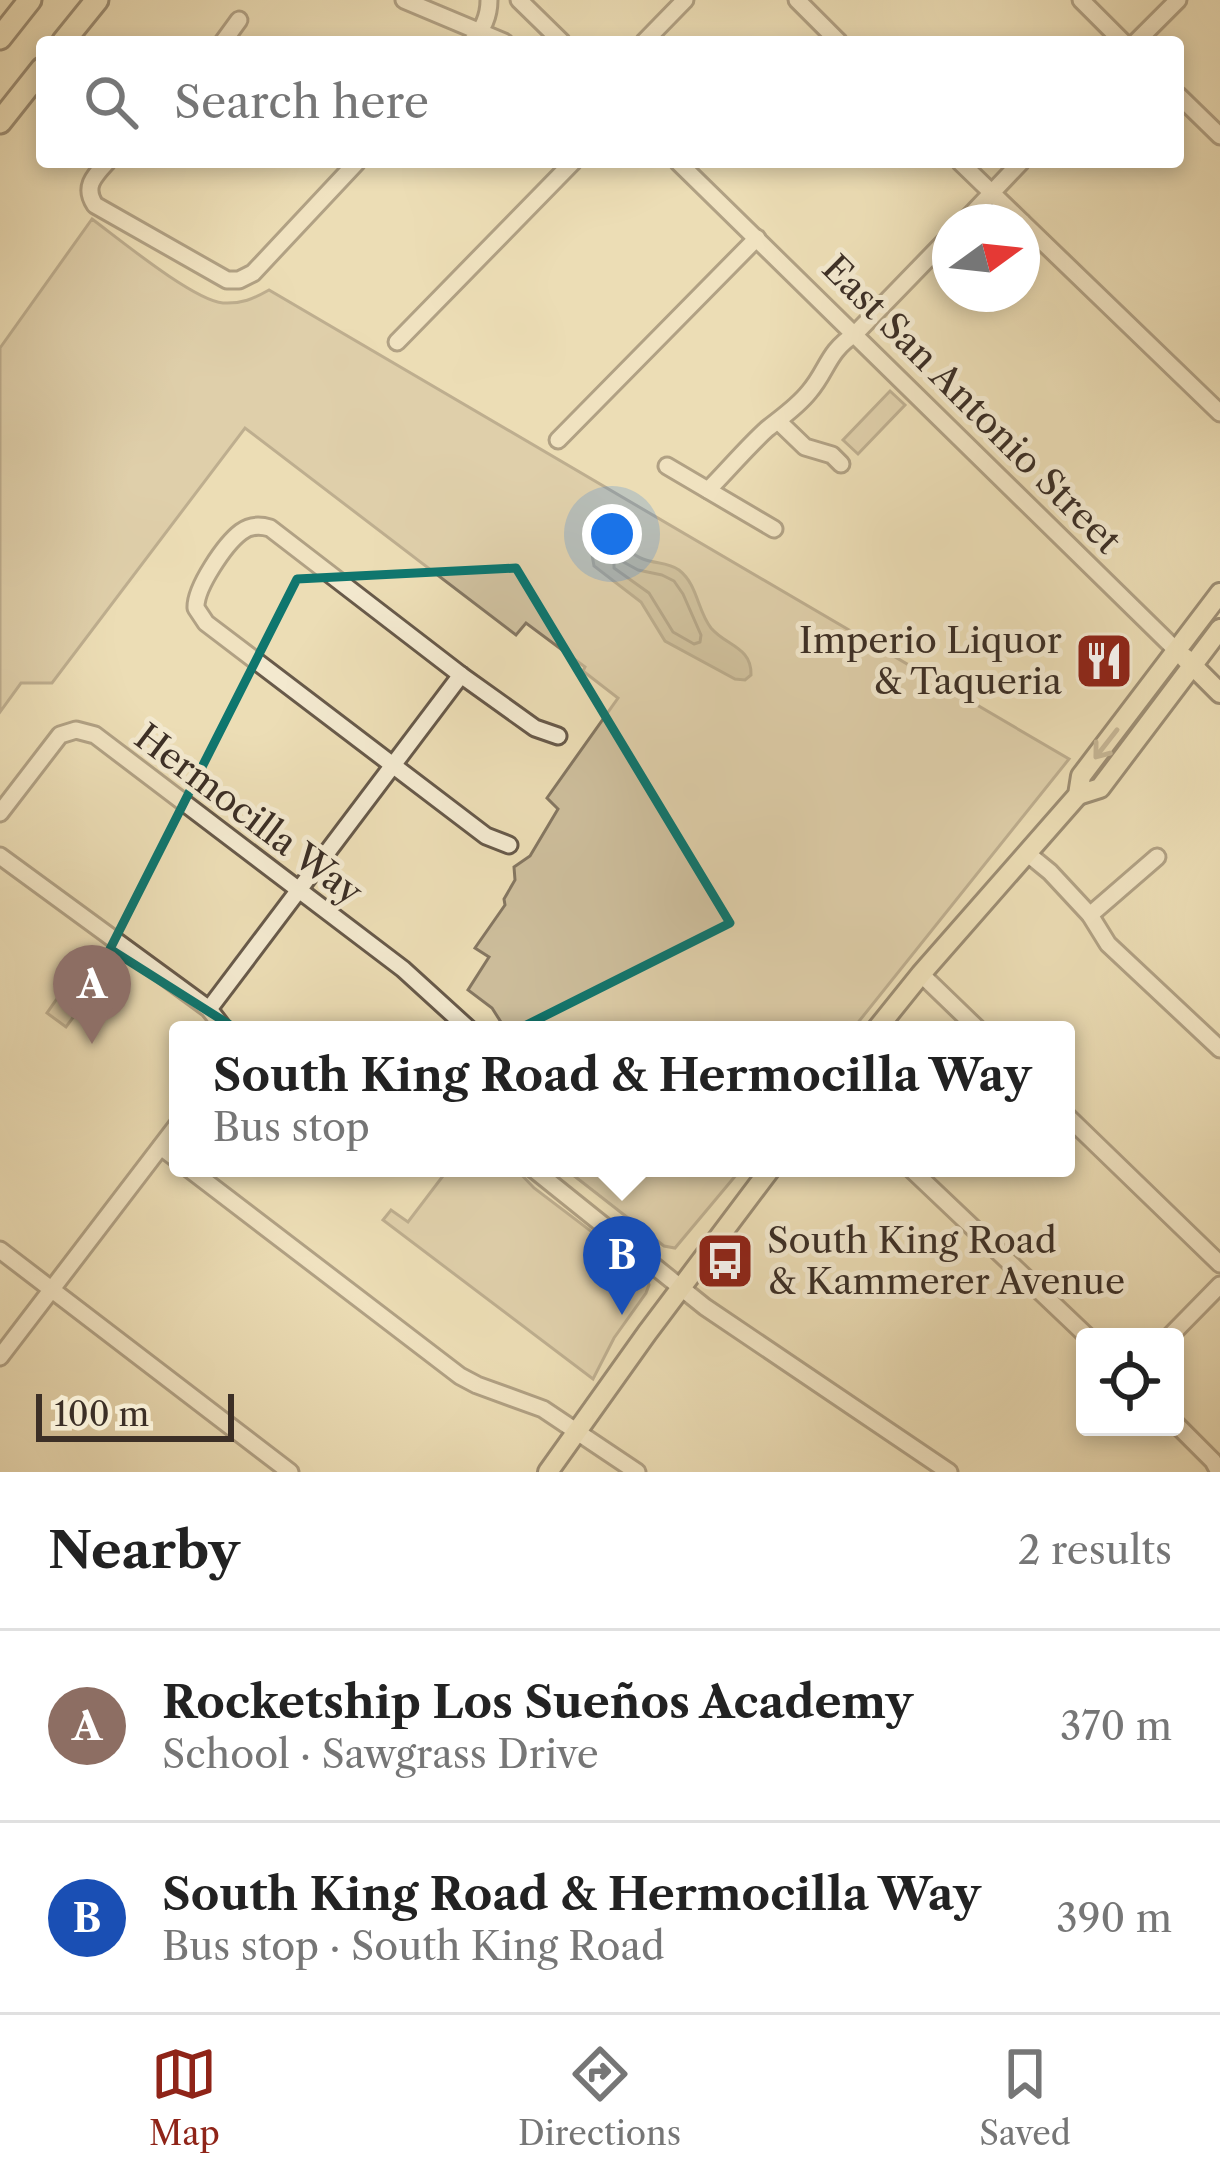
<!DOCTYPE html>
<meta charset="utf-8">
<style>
:root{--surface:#fff;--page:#f2f2f2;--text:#222;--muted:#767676;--line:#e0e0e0;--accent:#8f2418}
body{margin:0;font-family:"Libre Caslon Text",serif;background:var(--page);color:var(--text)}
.controls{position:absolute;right:36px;bottom:36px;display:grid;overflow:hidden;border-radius:12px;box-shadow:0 6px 18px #0003}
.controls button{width:108px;height:108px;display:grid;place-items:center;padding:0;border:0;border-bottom:3px solid var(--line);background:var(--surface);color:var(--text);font:60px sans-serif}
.compass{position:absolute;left:932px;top:204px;width:108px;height:108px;border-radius:50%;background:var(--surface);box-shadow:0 6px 18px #0003;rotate:75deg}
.scale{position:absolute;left:36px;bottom:30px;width:198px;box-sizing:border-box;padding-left:12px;border:6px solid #3c2f26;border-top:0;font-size:33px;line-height:42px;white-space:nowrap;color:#3c2f26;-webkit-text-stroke:9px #f3e9cf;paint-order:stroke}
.you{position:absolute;left:612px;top:534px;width:42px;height:42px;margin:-30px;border:9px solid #fff;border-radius:50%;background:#1a73e8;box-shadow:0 0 0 18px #1a73e833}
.badge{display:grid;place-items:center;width:78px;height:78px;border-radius:50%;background:var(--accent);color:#fff;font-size:39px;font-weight:700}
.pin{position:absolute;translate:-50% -99px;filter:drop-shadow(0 3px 6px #0008)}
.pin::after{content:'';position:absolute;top:63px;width:42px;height:36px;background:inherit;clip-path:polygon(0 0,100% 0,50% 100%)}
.popup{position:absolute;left:169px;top:1021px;width:906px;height:156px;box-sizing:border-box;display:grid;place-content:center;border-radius:12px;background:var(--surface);filter:drop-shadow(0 3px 9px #0005);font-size:39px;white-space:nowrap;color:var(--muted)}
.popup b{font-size:45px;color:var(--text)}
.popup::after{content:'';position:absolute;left:50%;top:100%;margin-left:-24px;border:24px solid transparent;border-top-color:var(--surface)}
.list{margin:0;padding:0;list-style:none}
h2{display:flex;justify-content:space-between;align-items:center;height:156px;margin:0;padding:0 48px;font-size:51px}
h2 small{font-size:39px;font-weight:400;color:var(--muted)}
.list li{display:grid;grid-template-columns:78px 1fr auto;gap:36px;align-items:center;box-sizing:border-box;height:192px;padding:0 48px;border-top:3px solid var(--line)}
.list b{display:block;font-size:45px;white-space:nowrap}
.list p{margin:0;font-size:39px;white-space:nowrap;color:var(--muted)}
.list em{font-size:39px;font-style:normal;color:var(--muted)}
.icon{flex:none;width:66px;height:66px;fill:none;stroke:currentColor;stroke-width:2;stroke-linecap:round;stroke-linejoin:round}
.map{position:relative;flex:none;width:1220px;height:1472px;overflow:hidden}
.search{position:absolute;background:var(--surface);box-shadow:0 6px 18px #0003;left:36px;right:36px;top:36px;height:132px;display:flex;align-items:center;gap:30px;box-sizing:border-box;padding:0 42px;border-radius:12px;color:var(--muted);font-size:45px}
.sheet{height:540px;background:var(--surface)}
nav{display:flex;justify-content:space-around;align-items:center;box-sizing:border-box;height:168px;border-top:3px solid var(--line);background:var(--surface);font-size:33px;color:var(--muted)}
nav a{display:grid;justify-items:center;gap:6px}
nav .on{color:var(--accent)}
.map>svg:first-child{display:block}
</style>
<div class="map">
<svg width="1220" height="1472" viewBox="0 0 1220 1472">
<rect width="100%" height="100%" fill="#ecddb5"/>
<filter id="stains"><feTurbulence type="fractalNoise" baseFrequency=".00167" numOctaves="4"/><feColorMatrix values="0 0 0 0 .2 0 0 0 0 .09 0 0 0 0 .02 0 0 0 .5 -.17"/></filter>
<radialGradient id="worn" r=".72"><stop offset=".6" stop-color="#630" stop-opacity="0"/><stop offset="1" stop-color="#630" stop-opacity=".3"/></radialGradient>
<g fill="#cebf9d" stroke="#857762" stroke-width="3">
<path d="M92,219C119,239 193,300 223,303C242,304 253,299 269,290L1069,759L852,1030H506L492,1008L468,990L489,957L475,948L505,905L504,899L515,880L514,867L530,856L558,809L547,798L618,698L583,671L585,667L526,623L516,635L245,428L52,683H21L0,712V348Z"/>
<polygon points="890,391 905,405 858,454 843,440"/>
<polygon points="61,993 80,1008 66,1027 47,1013"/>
<polygon points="449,1168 515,1168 534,1188 646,1273 649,1285 646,1293 614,1338 593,1379 383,1220 391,1210 408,1222"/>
<polygon points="564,1168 742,1168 675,1248 664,1246"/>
</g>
<path fill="#b0a284" stroke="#82745e" stroke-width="3" d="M611,539C622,545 632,555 643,559C656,564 668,562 679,570C698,585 697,610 711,628C726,646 752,647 751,675L745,680L735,679L665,641L641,602L594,566L591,549L601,540Z"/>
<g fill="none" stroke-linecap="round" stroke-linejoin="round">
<polygon stroke="#766855" stroke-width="3" points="618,559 638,570 662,575 674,581 683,594 701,635 700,642 694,644 673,632 649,593 614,568 614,563"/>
<g stroke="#685a4a" stroke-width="21">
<g id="minor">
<polyline points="404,0 504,42"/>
<polyline points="519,0 562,42"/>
<polyline points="797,0 839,42"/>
<polyline points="1081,0 1123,42"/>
<polyline points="223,42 239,20"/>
<path d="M471,42C482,31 489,16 489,0"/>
<polyline points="644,42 685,0"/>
<polyline points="1136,42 1178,0"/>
<polyline points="1178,95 1220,136"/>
<path d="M107,162C94,176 83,187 95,205L227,280H239L253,273L357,162"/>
<polyline points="678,162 1177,651"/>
<polyline points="960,162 1022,222"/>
<polyline points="964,222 1021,162"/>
<polyline points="1022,222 1220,413"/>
<polyline points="397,342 573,162"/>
<polyline points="778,421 805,447 832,455 841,464"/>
<polyline points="558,440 757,238"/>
<polyline points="667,466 774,529"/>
<path d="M708,490C728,470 746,448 767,429C782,417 797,407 809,392C828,370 827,352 855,334L950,236"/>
<polyline points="0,813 60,735 76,730 95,735 403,969 470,1030"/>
<path d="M509,845L486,836L206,623L196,608C195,588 225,544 241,532C250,525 260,525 270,528L461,675L535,728L558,736"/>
<polyline points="1028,854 1050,872 1090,915 1108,944 1220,1049"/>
<polyline points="0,856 209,1009 225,1030"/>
<polyline points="1090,915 1157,857"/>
<polyline points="921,974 979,1030"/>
<polyline points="209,1009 461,675"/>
<polyline points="1066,1115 1220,1264"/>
<polyline points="161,1147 178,1160"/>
<polyline points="188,1168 460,1376 477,1385 543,1409 637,1472"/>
<polyline points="532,1168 705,1307 949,1472"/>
<polyline points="910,1168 1088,1337"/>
<polyline points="0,1250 290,1472"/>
<polyline points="1169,1337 1220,1285"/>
<polyline points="0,1357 178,1124"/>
<polyline points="1175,1423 1213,1461 1219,1472"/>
</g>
</g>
<g stroke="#3c2f26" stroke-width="24">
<g id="major">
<polyline points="1185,658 1220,693"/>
<polyline points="1078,795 1100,788 1220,629"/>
<polyline points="876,1030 921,974 1078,795 1081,776 1220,593"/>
<polyline points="548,1472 647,1333 771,1168"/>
</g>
</g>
<g stroke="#3c2f26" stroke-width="27">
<g id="highway">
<polyline points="0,38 30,0"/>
<polyline points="63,42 97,0"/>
<polyline points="0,122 42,69"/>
</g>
</g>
<use href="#minor" stroke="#f3e9cf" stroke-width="15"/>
<use href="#major" stroke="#ecddb5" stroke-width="18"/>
<use href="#highway" stroke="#ecddb5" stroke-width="21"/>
</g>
<defs><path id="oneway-shaft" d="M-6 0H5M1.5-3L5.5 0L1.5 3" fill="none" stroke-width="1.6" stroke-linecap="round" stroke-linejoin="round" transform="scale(3)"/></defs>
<use stroke="#94866e" href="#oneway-shaft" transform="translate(1106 744) rotate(128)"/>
<path d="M0 0H1220V1472H0ZM516,568L730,923L361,1108L110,949L297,579Z" fill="#ecddb5" fill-opacity=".55" fill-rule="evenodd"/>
<path fill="none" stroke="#0f766e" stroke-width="9" stroke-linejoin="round" d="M516,568L730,923L361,1108L110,949L297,579Z"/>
<defs>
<g id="restaurant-square" transform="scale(3)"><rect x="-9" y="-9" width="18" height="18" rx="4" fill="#8f2418" stroke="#f3e9cf"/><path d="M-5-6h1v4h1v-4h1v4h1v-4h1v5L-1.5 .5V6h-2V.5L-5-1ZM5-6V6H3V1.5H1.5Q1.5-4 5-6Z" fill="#fff"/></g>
<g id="bus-square" transform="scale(3)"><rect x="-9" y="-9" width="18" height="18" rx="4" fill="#8f2418" stroke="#f3e9cf"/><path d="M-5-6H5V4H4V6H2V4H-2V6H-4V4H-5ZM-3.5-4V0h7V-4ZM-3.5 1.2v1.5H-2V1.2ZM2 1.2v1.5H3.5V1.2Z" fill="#fff"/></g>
</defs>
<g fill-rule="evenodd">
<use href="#restaurant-square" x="1104" y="661"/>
<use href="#bus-square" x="725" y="1261"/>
</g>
<g text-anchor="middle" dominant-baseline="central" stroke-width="10" stroke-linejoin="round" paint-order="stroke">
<g font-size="36" fill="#3c2f26" stroke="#f3e9cf">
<text transform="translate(972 404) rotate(45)">East San Antonio Street</text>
<text transform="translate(249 814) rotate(37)">Hermocilla Way</text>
</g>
<g font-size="36" fill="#3c2f26" stroke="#f3e9cf" text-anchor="end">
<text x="1062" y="640">Imperio Liquor<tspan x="1062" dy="41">&amp; Taqueria</tspan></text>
<text x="767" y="1240" text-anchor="start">South King Road<tspan x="767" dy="41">&amp; Kammerer Avenue</tspan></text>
</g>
</g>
<rect width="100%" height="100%" filter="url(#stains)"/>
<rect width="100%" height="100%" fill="url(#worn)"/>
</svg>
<div class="controls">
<button><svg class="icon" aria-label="locate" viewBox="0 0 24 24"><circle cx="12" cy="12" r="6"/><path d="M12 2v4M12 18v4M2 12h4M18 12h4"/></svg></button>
</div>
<svg class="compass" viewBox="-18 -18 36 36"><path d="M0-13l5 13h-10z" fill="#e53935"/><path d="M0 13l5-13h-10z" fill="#767676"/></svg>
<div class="scale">100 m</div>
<div class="you"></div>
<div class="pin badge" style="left:92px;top:1044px;background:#8d6e63">A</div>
<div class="pin badge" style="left:622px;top:1315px;background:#1a4fb4">B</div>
<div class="popup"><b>South King Road &amp; Hermocilla Way</b>Bus stop</div>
<div class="search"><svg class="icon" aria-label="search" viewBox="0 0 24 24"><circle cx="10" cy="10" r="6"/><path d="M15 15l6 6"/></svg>Search here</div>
</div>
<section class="sheet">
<h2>Nearby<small>2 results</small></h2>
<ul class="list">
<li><span class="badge" style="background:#8d6e63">A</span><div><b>Rocketship Los Sueños Academy</b><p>School · Sawgrass Drive</p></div><em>370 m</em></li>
<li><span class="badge" style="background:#1a4fb4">B</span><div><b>South King Road &amp; Hermocilla Way</b><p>Bus stop · South King Road</p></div><em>390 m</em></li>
</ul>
</section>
<nav>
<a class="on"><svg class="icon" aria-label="map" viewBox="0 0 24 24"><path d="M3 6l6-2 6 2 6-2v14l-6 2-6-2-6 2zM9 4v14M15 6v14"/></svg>Map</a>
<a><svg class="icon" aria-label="directions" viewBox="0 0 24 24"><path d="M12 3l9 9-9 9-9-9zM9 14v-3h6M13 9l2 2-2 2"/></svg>Directions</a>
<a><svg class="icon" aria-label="saved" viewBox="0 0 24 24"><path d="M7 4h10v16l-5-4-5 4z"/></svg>Saved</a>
</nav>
